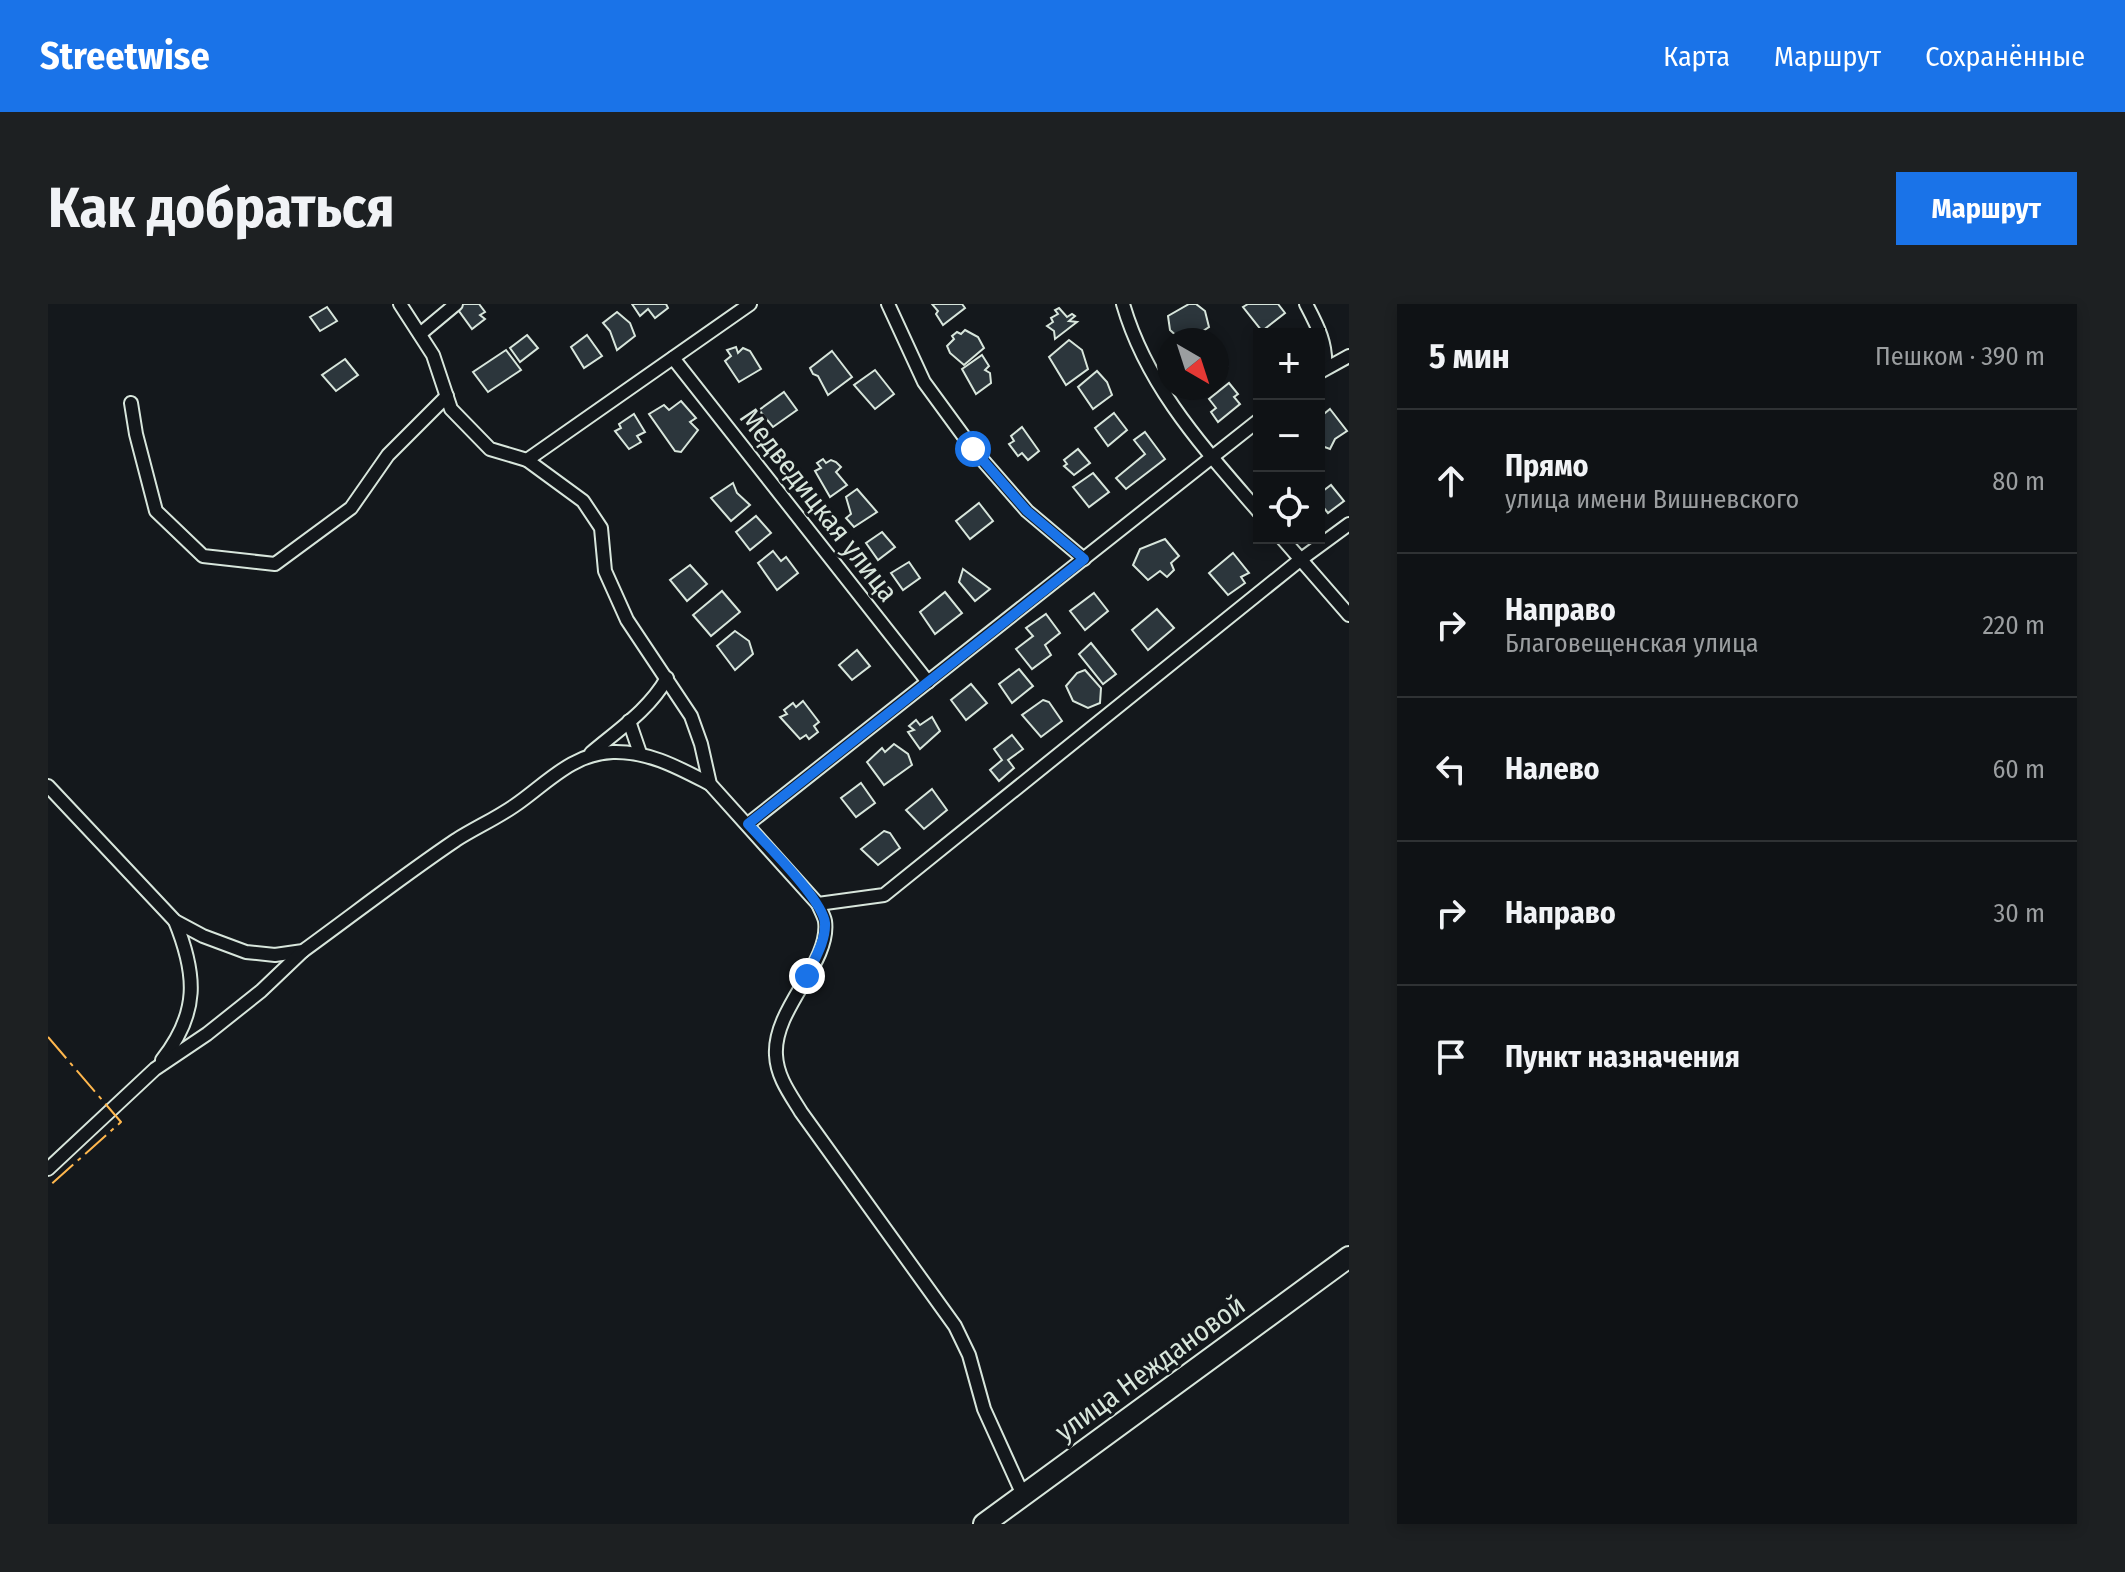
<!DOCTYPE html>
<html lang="ru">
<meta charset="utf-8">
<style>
:root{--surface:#0f1215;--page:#1d2022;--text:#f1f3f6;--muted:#9b9ea0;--line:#2f3234;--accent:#1a73e8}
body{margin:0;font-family:"Fira Sans Condensed",sans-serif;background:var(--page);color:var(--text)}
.controls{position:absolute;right:24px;top:24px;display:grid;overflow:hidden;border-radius:0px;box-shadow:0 4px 12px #0003}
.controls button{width:72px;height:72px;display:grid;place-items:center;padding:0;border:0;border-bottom:2px solid var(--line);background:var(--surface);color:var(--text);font:40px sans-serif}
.compass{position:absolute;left:1109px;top:24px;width:72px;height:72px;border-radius:50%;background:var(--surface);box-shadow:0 4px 12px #0003;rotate:141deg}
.stop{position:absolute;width:24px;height:24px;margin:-18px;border:6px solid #1a73e8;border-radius:50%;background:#fff}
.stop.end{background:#1a73e8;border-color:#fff;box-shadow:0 2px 8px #0008}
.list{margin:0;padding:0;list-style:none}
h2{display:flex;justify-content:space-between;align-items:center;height:104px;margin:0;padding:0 32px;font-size:34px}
h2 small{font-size:26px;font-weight:400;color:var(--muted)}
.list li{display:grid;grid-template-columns:52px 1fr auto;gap:24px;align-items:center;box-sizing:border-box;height:144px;padding:0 32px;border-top:2px solid var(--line)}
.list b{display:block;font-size:30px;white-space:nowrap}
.list p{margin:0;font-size:26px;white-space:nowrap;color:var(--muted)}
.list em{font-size:26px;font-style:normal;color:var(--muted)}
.icon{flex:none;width:44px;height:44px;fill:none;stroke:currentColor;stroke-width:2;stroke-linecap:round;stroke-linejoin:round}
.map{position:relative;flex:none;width:1301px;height:1220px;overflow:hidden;border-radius:0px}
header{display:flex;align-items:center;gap:48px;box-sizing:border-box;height:112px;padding:0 40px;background:var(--accent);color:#fff}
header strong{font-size:38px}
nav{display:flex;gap:44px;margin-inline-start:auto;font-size:28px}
.intro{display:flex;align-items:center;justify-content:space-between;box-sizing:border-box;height:192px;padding:0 48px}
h1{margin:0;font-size:56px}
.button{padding:20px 36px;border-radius:0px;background:var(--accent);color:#fff;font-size:28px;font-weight:700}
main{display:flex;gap:48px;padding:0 48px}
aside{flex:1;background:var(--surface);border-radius:0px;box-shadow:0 4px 12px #0003}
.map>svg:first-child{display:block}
</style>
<header>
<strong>Streetwise</strong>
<nav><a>Карта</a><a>Маршрут</a><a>Сохранённые</a></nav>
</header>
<div class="intro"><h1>Как добраться</h1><a class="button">Маршрут</a></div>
<main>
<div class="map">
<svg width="1301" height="1220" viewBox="0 0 1301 1220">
<rect width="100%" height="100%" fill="#14181c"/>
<g fill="#2c363c" stroke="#d8e6dc" stroke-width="2">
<polygon points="413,0 431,0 437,8 432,11 437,15 424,25 408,3"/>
<polygon points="584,0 618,0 620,4 607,14 600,5 592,12"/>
<polygon points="884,0 914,0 917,4 895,21 888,10 890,7"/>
<polygon points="1141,0 1148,0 1157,7 1161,23 1141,36 1133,36 1122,26 1120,12"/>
<polygon points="1200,0 1230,0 1237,9 1214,27 1195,3"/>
<polygon points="279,3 289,17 272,27 262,13"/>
<polygon points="1011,4 1019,13 1024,10 1027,12 1021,17 1029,18 1007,35 1006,27 999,22 1005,18 1003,14 1010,10 1007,6"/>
<polygon points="569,8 582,19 587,32 569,46 562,27 555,19"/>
<polygon points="917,26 930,33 936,44 916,61 902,49 899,42 906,35 904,32 909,28 913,30"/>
<polygon points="479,31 490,44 472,58 462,44"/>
<polygon points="539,31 554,52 536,64 523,43"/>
<polygon points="1021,36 1034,46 1040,65 1018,81 1001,53"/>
<polygon points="688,43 690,49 695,44 702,47 713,65 691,78 677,57 683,52 679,46"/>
<polygon points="458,46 473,66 440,88 425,68"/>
<polygon points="784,47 804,73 780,91 770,72 765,70 762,64"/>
<polygon points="1169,49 1179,62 1169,70"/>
<polygon points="934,51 941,62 937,66 942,69 943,79 928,90 914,65"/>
<polygon points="297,55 310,71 288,87 274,71"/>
<polygon points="827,66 846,90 827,105 806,81"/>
<polygon points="1049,67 1059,78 1064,91 1045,105 1030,83"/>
<polygon points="1181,79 1190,90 1186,93 1192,100 1170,118 1163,108 1168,104 1161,95"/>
<polygon points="736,88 749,106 725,123 711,106"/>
<polygon points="633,97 648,114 642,118 650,126 633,148 627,147 601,110 616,101 621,106"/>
<polygon points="1282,105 1299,127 1287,135 1282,145 1271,141 1271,114"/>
<polygon points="1066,109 1079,126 1060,142 1047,124"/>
<polygon points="586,110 597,128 589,132 593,138 581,145 567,127 573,124 571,120"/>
<polygon points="974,123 991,147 980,156 974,149 970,152 961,140 966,137 963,132"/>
<polygon points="1097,128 1117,155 1078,185 1068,174 1097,150 1086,136"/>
<polygon points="1030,145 1042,159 1026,171 1016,162 1019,160 1016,156"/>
<polygon points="775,155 778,159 783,156 788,158 793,163 788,168 799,181 782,193 767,167 773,164 769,159"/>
<polygon points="1045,169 1061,188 1041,203 1025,183"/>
<polygon points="685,179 689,189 702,201 683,217 663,194"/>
<polygon points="1283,181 1296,197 1280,209 1271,198 1271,190"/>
<polygon points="809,185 829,208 806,223 798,214 803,210 798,193"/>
<polygon points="931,199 945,217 922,235 908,217"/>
<polygon points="708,212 723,229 702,246 688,228"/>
<polygon points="834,228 847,243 830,256 818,239"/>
<polygon points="1117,235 1131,252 1123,259 1126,266 1119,273 1112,267 1100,276 1085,261 1092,245"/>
<polygon points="725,247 733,257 738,253 750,269 729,286 710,259"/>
<polygon points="1185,249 1201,269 1193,273 1197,279 1180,291 1161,269"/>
<polygon points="861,258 872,274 855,286 843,269"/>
<polygon points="642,261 659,280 639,297 622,276"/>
<polygon points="915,265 942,285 927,297 911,278"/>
<polygon points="674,287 692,308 663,332 645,311"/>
<polygon points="897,288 914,309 887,330 872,308"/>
<polygon points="1046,289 1060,307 1037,326 1022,307"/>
<polygon points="1109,305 1126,324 1100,346 1084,326"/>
<polygon points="998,310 1012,329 997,341 1003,351 984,365 968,345 985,332 978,324"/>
<polygon points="687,327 701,337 705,350 687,366 669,342"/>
<polygon points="1043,339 1068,370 1055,380 1031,350"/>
<polygon points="809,346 822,362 804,376 791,361"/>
<polygon points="971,365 985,382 964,399 951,380"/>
<polygon points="1037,366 1053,384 1052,399 1040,404 1025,397 1018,382 1029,369"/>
<polygon points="923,380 939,399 918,416 903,396"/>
<polygon points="995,396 1001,398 1014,417 993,433 974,411"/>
<polygon points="755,397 771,418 766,422 770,428 761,435 758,431 752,435 732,413 739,410 736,406 745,399 748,403"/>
<polygon points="884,413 892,427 872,445 860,428 866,426 861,422 868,416 872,421"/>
<polygon points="964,431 975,445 960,456 966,464 951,477 942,466 954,456 946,445"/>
<polygon points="846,440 860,450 864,461 836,481 819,458 834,444 837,448"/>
<polygon points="813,479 827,499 808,513 793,494"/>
<polygon points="884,485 899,506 876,525 858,506"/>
<polygon points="836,527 842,529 852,544 830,561 813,545"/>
</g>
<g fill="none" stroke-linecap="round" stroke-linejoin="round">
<g stroke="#d8e6dc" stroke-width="16">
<g id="minor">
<polyline points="352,0 385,51 403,105 442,145 479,156 535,197 553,224 557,267 579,316 643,412 653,440 662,480 770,600 836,591 1252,256 1301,220"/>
<polyline points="840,0 876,78 925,145 979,207 1036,255"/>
<path d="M1075,0C1099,83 1156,144 1211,208"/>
<path d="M1258,0C1269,21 1279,39 1277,64"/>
<polyline points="372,30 408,0"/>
<polyline points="625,54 880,378"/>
<polyline points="1272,68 1301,52"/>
<polyline points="83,99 88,130 108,207 155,252 227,260 303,204 340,151 399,92"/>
<polyline points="479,156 702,0"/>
<polyline points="1234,234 1301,311"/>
<polyline points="581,417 592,449"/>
<path d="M543,449C570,426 601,406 619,374"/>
<path d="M0,482L127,617L155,632L198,648L227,651L255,647C306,610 356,571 408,536C427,524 447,515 466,502C497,481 524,449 565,448C601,447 631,464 662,480"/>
<polyline points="700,520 1211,116"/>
<path d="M770,600C772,605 776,612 777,617C783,659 725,704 728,751C729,773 742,790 753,808L907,1022L921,1051L936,1105L975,1191"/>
<path d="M114,756C151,709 149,671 127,617"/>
<polyline points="0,865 107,765 159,730 213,687 255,647"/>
</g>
</g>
<g stroke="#d8e6dc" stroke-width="24">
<polyline id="trunk" points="936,1220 1301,953"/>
</g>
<use href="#minor" stroke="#14181c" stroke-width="12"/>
<use href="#trunk" stroke="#14181c" stroke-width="20"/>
<polyline stroke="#ffb74d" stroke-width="2" stroke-dasharray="28 6 4 6" stroke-linecap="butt" points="0,733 73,818 0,883"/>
</g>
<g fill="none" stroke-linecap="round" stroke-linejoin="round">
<path stroke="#1a73e8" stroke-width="10" d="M759,672C766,656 778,637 777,619C775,596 717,539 700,520L1036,255L979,207L925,145"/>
</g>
<g text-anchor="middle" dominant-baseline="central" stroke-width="6" stroke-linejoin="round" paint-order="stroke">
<g font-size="28" fill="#d8e6dc" stroke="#14181c">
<text transform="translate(771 201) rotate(52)">Медведицкая улица</text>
<text transform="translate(1102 1064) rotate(-36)">улица Неждановой</text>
</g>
</g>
</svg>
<div class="controls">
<button>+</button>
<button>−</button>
<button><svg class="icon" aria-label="locate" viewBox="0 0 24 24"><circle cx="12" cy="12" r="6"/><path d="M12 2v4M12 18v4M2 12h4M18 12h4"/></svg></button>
</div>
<svg class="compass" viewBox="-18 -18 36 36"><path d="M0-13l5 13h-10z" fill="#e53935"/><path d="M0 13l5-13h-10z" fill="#9b9ea0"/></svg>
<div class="stop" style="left:925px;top:145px"></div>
<div class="stop end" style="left:759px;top:672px"></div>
</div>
<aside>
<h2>5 мин<small>Пешком · 390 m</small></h2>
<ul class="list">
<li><svg class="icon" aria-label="ahead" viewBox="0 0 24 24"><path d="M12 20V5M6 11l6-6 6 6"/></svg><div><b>Прямо</b><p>улица имени Вишневского</p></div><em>80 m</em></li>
<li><svg class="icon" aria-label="right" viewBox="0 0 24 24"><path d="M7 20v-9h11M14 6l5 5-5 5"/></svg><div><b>Направо</b><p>Благовещенская улица</p></div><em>220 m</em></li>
<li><svg class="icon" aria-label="left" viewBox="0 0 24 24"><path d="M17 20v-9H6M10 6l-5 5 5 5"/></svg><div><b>Налево</b></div><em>60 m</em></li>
<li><svg class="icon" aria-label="right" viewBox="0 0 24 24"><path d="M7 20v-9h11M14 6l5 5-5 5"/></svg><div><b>Направо</b></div><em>30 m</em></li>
<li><svg class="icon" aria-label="arrive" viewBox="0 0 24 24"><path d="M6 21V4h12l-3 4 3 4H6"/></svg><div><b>Пункт назначения</b></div></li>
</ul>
</aside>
</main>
